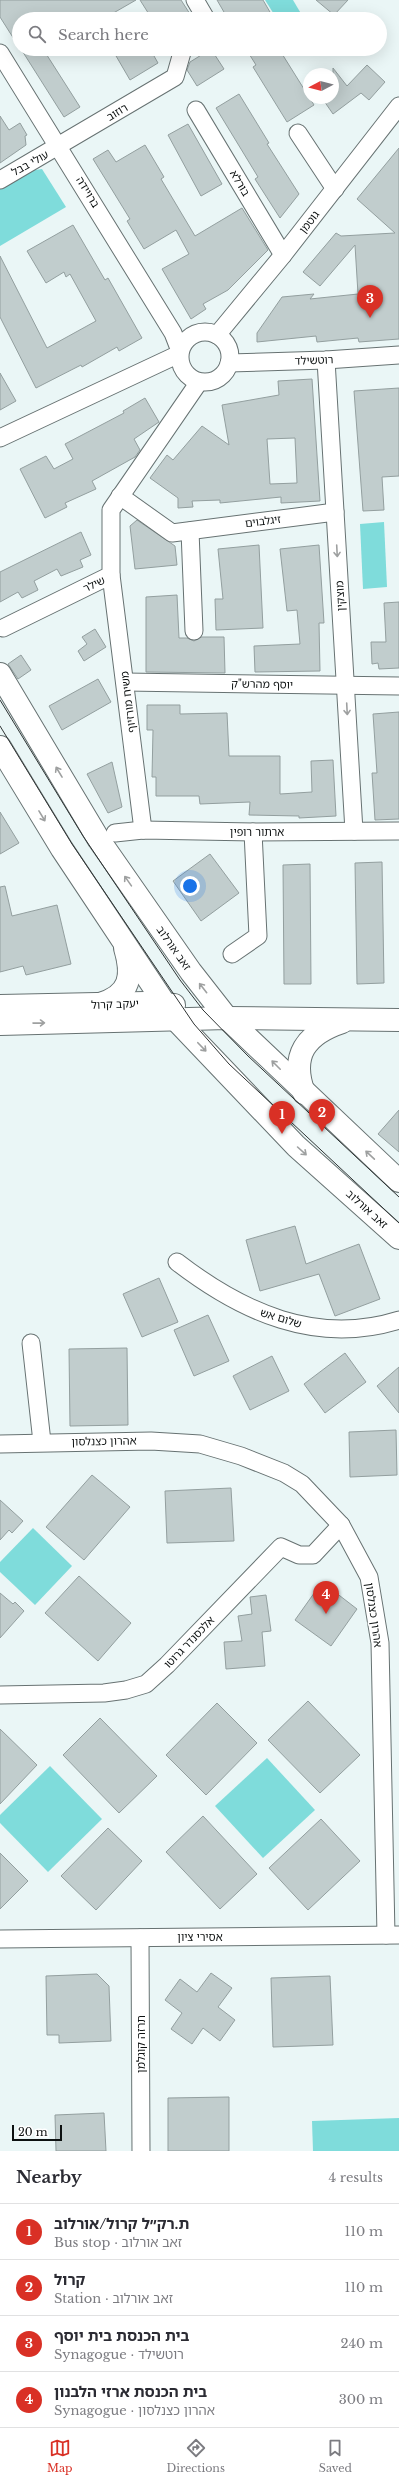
<!DOCTYPE html>
<meta charset="utf-8">
<style>
:root{--surface:#fff;--page:#f2f2f3;--text:#2b2b33;--muted:#7c7c81;--line:#e1e1e2;--accent:#d93025}
body{margin:0;font-family:"Libre Baskerville","Noto Sans Hebrew",serif;background:var(--page);color:var(--text)}
.compass{position:absolute;left:303px;top:68px;width:36px;height:36px;border-radius:50%;background:var(--surface);box-shadow:0 4px 16px #0002;rotate:263deg}
.scale{position:absolute;left:12px;bottom:10px;width:50px;box-sizing:border-box;padding-left:4px;border:2px solid #0d1111;border-top:0;font-size:11px;line-height:14px;white-space:nowrap;color:#0d1111;-webkit-text-stroke:3px #fff;paint-order:stroke}
.you{position:absolute;left:190px;top:886px;width:14px;height:14px;margin:-10px;border:3px solid #fff;border-radius:50%;background:#1a73e8;box-shadow:0 0 0 6px #1a73e833}
.badge{display:grid;place-items:center;width:26px;height:26px;border-radius:50%;background:var(--accent);color:#fff;font-size:13px;font-weight:700}
.pin{position:absolute;translate:-50% -33px;filter:drop-shadow(0 1px 2px #0008)}
.pin::after{content:'';position:absolute;top:21px;width:14px;height:12px;background:inherit;clip-path:polygon(0 0,100% 0,50% 100%)}
.list{margin:0;padding:0;list-style:none}
h2{display:flex;justify-content:space-between;align-items:center;height:52px;margin:0;padding:0 16px;font-size:17px}
h2 small{font-size:13px;font-weight:400;color:var(--muted)}
.list li{display:grid;grid-template-columns:26px 1fr auto;gap:12px;align-items:center;box-sizing:border-box;height:56px;padding:0 16px;border-top:1px solid var(--line)}
.list b{display:block;font-size:15px;white-space:nowrap}
.list p{margin:0;font-size:13px;white-space:nowrap;color:var(--muted)}
.list em{font-size:13px;font-style:normal;color:var(--muted)}
.icon{flex:none;width:22px;height:22px;fill:none;stroke:currentColor;stroke-width:2;stroke-linecap:round;stroke-linejoin:round}
.map{position:relative;flex:none;width:399px;height:2151px;overflow:hidden}
.search{position:absolute;background:var(--surface);box-shadow:0 4px 16px #0002;left:12px;right:12px;top:12px;height:44px;display:flex;align-items:center;gap:10px;box-sizing:border-box;padding:0 14px;border-radius:22px;color:var(--muted);font-size:15px}
.sheet{height:276px;background:var(--surface)}
nav{display:flex;justify-content:space-around;align-items:center;box-sizing:border-box;height:56px;border-top:1px solid var(--line);background:var(--surface);font-size:11px;color:var(--muted)}
nav a{display:grid;justify-items:center;gap:2px}
nav .on{color:var(--accent)}
.map>svg:first-child{display:block}
</style>
<div class="map">
<svg width="399" height="2151" viewBox="0 0 399 2151">
<rect width="100%" height="100%" fill="#eaf6f6"/>
<g fill="#7fdcdb">
<polygon points="265,0 293,0 303,17 299,19 277,19"/>
<polygon points="42,169 66,207 0,246 0,189 35,170"/>
<polygon points="384,522 387,587 363,589 360,524"/>
<polygon points="33,1528 72,1566 35,1605 0,1572 0,1562"/>
<polygon points="267,1758 315,1810 263,1858 215,1806"/>
<polygon points="50,1766 102,1819 48,1872 0,1823 0,1815"/>
<polygon points="399,2118 399,2151 313,2151 312,2121"/>
</g>
<g fill="#c1cdcd" stroke="#939f9f" fill-rule="evenodd">
<polygon points="0,0 136,0 103,19 19,19 19,47 0,17"/>
<polygon points="140,0 181,0 190,14 182,19 152,19"/>
<polygon points="217,0 263,0 274,19 228,19"/>
<polygon points="316,0 348,0 334,15"/>
<polygon points="21,49 43,49 80,107 64,117"/>
<polygon points="112,49 150,49 158,63 130,80"/>
<polygon points="211,49 224,69 197,86 187,70 190,62"/>
<polygon points="246,49 279,49 314,105 287,122 253,67 256,65"/>
<polygon points="367,65 385,82 369,100 361,93 333,114 322,98 333,98 333,68 347,86"/>
<polygon points="239,94 269,143 267,144 299,194 280,218 255,179 258,177 216,108"/>
<polygon points="0,116 9,130 20,123 27,135 25,136 26,145 0,163"/>
<polygon points="188,124 222,184 201,196 168,135"/>
<polygon points="145,145 164,177 161,179 195,236 242,208 268,250 228,290 203,304 206,309 191,319 162,269 189,254 176,230 144,249 127,221 130,219 93,159 108,150 116,162"/>
<polygon points="399,148 399,339 359,342 358,338 317,342 316,336 257,342 257,333 282,297 314,294 310,299 358,294 355,245 320,286 303,272 336,233 341,236 395,233 357,199"/>
<polygon points="73,225 105,280 108,278 142,338 119,351 117,347 82,367 81,365 36,388 0,317 0,256 47,348 96,321 70,274 66,277 64,272 46,283 27,251"/>
<polygon points="0,373 16,401 0,410"/>
<path d="M312,379L320,501L281,503V497L220,503V500L192,501L193,507L178,508V498L150,478L167,455L173,460L202,426L229,445L222,405L279,395L278,381ZM295,438L297,483L270,484L267,439Z"/>
<polygon points="399,388 399,476 382,477 384,510 363,511 354,391"/>
<polygon points="145,398 159,422 134,439 140,450 135,457 92,481 96,489 65,503 67,507 45,518 20,469 46,456 54,469 73,459 65,444 124,413 123,411"/>
<polygon points="137,520 175,546 177,565 135,569 130,526"/>
<polygon points="81,532 91,555 80,560 83,567 61,576 57,569 34,581 38,590 22,598 18,592 0,602 0,572"/>
<polygon points="259,545 263,628 216,630 215,599 223,599 218,549"/>
<polygon points="319,545 324,623 319,623 320,671 255,672 254,646 300,644 297,610 287,611 280,549"/>
<polygon points="177,595 179,638 187,638 194,641 201,637 224,637 225,673 146,672 146,597"/>
<polygon points="399,602 399,668 379,669 378,663 372,664 371,642 386,642 384,603"/>
<polygon points="95,629 106,647 84,661 78,651 87,644 82,637"/>
<polygon points="21,655 31,670 18,679 8,664"/>
<polygon points="98,679 111,702 62,730 49,706"/>
<polygon points="147,705 180,705 180,714 227,713 229,756 280,756 280,794 312,792 311,761 333,760 336,816 299,818 299,816 249,815 250,802 200,804 199,796 156,796 156,777 152,777 153,730 147,730"/>
<polygon points="399,712 399,819 375,820 372,773 377,773 373,714"/>
<polygon points="112,762 122,807 108,813 87,774"/>
<polygon points="0,812 19,843 0,854"/>
<polygon points="210,854 239,893 201,921 173,881"/>
<polygon points="382,862 384,983 357,984 355,863"/>
<polygon points="310,864 311,984 284,984 283,865"/>
<polygon points="5,886 12,916 57,905 71,964 26,975 23,966 0,972 0,887"/>
<polygon points="399,1110 399,1152 378,1134"/>
<polygon points="295,1226 306,1264 359,1244 380,1299 335,1316 319,1274 260,1291 246,1240"/>
<polygon points="159,1278 178,1322 142,1337 123,1294"/>
<polygon points="208,1315 229,1361 194,1376 174,1330"/>
<polygon points="127,1348 128,1425 70,1426 69,1349"/>
<polygon points="345,1353 366,1382 325,1413 304,1384"/>
<polygon points="272,1356 289,1391 250,1410 233,1376"/>
<polygon points="399,1367 399,1413 377,1386"/>
<polygon points="396,1430 397,1475 350,1477 349,1432"/>
<polygon points="92,1475 130,1507 84,1560 46,1527"/>
<polygon points="231,1488 234,1541 167,1543 165,1491"/>
<polygon points="0,1500 23,1521 12,1533 9,1530 0,1540"/>
<polygon points="79,1576 131,1623 98,1661 45,1613"/>
<polygon points="322,1582 357,1609 331,1646 295,1620"/>
<polygon points="0,1593 13,1604 15,1602 24,1611 0,1638"/>
<polygon points="266,1595 271,1631 262,1632 265,1666 226,1669 224,1642 242,1641 238,1616 252,1614 250,1597"/>
<polygon points="308,1701 360,1755 320,1793 268,1740"/>
<polygon points="217,1703 257,1743 206,1795 166,1755"/>
<polygon points="100,1718 157,1776 119,1813 63,1755"/>
<polygon points="0,1729 37,1765 0,1804"/>
<polygon points="203,1816 257,1874 220,1909 166,1852"/>
<polygon points="321,1819 360,1861 308,1910 269,1868"/>
<polygon points="108,1828 142,1861 96,1910 61,1876"/>
<polygon points="0,1853 28,1881 0,1909"/>
<polygon points="211,1973 232,1988 218,2007 235,2020 220,2041 203,2028 192,2044 171,2029 182,2013 165,2000 180,1979 197,1992"/>
<polygon points="97,1974 109,1986 111,2041 59,2043 59,2035 47,2035 46,1976"/>
<polygon points="330,1976 333,2045 273,2047 271,1978"/>
<polygon points="229,2097 229,2151 168,2151 168,2098"/>
<polygon points="104,2113 106,2151 56,2151 55,2115"/>
</g>
<g fill="none" stroke-linecap="round" stroke-linejoin="round">
<g stroke="#677272" stroke-width="19">
<g id="minor">
<polyline points="195,0 205,17"/>
<polyline points="0,53 173,333 180,351"/>
<polyline points="196,110 283,255"/>
<polyline points="298,133 335,189"/>
<polyline points="0,180 175,77 183,49"/>
<circle cx="205" cy="357" r="25"/>
<polyline points="217,335 283,255 399,106"/>
<polyline points="326,360 354,831"/>
<polyline points="229,363 326,360 399,355"/>
<polyline points="0,438 179,354"/>
<polyline points="120,496 172,533 335,512"/>
<polyline points="190,531 194,631"/>
<polyline points="111,575 143,830"/>
<polyline points="3,628 111,575 111,510 199,382"/>
<polyline points="125,682 399,686"/>
<polyline points="115,833 143,830 253,832 399,831"/>
<polyline points="232,954 258,936 253,832"/>
<path d="M177,1262C242,1312 316,1346 399,1320"/>
<polyline points="31,1343 42,1442"/>
<polyline points="0,1444 151,1441 200,1444 241,1456 284,1473 302,1484 341,1525 369,1577 380,1643 386,1935"/>
<polyline points="0,1695 104,1693 126,1690 146,1684 167,1665 281,1547 299,1555 313,1555 341,1525"/>
<polyline points="140,1938 141,2151"/>
<polyline points="0,1939 399,1935"/>
</g>
</g>
<g stroke="#677272" stroke-width="24">
<g id="major">
<polyline points="0,674 99,840 191,972 227,1018 399,1181"/>
<polyline points="0,747 62,849 175,1019 296,1146 399,1238"/>
<path d="M100,1004C131,995 133,975 125,948"/>
<polyline points="0,1006 145,1003 174,1005"/>
<polyline points="0,1024 227,1018 399,1020"/>
<path d="M304,1093C290,1055 306,1034 342,1022"/>
</g>
</g>
<use href="#minor" stroke="#fff" stroke-width="17"/>
<use href="#major" stroke="#fff" stroke-width="22"/>
<g stroke="#2f3434" stroke-width="1">
<polyline points="0,700 83,836 180,980 203,1010 248,1056 399,1197"/>
<polyline points="0,726 72,844 194,1024 229,1064 399,1223"/>
</g>
</g>
<defs><path id="oneway-shaft" d="M-6 0H5M1.5-3L5.5 0L1.5 3" fill="none" stroke-width="1.6" stroke-linecap="round" stroke-linejoin="round"/></defs>
<g stroke="#9ea0a0">
<use href="#oneway-shaft" transform="translate(337 551) rotate(87)"/>
<use href="#oneway-shaft" transform="translate(347 709) rotate(87)"/>
<use href="#oneway-shaft" transform="translate(59 772) rotate(-121)"/>
<use href="#oneway-shaft" transform="translate(42 816) rotate(59)"/>
<use href="#oneway-shaft" transform="translate(128 881) rotate(-125)"/>
<use href="#oneway-shaft" transform="translate(203 988) rotate(-128)"/>
<use href="#oneway-shaft" transform="translate(39 1023) rotate(-1)"/>
<use href="#oneway-shaft" transform="translate(202 1047) rotate(46)"/>
<use href="#oneway-shaft" transform="translate(276 1065) rotate(-135)"/>
<use href="#oneway-shaft" transform="translate(302 1151) rotate(42)"/>
<use href="#oneway-shaft" transform="translate(370 1155) rotate(-137)"/>
</g>
<g text-anchor="middle" dominant-baseline="central" stroke-width="3" stroke-linejoin="round" paint-order="stroke">
<g font-size="11" fill="#0d1111" stroke="#fff">
<text transform="translate(117 112) rotate(-31)">רוזוב</text>
<text transform="translate(30 163) rotate(-29)">עולי בבל</text>
<text transform="translate(240 183) rotate(59)">בורלא</text>
<text transform="translate(88 192) rotate(59)">ברויידה</text>
<text transform="translate(309 222) rotate(-52)">גוטמן</text>
<text transform="translate(314 360) rotate(-2)">רוטשילד</text>
<text transform="translate(263 521) rotate(-7)">זיגלבוים</text>
<text transform="translate(94 584) rotate(-26)">שילר</text>
<text transform="translate(340 596) rotate(-93)">מוצקין</text>
<text transform="translate(262 684) rotate(1)">יוסף מהרש"ק</text>
<text transform="translate(128 702) rotate(-97)">משיח מורזיוף</text>
<text x="257" y="832">ארתור רופין</text>
<text transform="translate(174 948) rotate(55)">זאב אורלוב</text>
<text transform="translate(115 1004) rotate(-2)">יעקב קרול</text>
<text transform="translate(367 1209) rotate(42)">זאב אורלוב</text>
<text transform="translate(281 1318) rotate(17)">שלום אש</text>
<text transform="translate(104 1441) rotate(-1)">אהרון כצנלסון</text>
<text transform="translate(374 1615) rotate(82)">אהרון כצנלסון</text>
<text transform="translate(189 1642) rotate(-46)">אלכסנדר גרוטו</text>
<text x="200" y="1937">אסירי ציון</text>
<text transform="translate(141 2044) rotate(-90)">תרזה קוגלמן</text>
</g>
</g>
</svg>
<svg class="compass" viewBox="-18 -18 36 36"><path d="M0-13l5 13h-10z" fill="#e53935"/><path d="M0 13l5-13h-10z" fill="#7c7c81"/></svg>
<div class="scale">20 m</div>
<div class="you"></div>
<div class="pin badge" style="left:282px;top:1134px">1</div>
<div class="pin badge" style="left:322px;top:1132px">2</div>
<div class="pin badge" style="left:370px;top:318px">3</div>
<div class="pin badge" style="left:326px;top:1614px">4</div>
<div class="search"><svg class="icon" aria-label="search" viewBox="0 0 24 24"><circle cx="10" cy="10" r="6"/><path d="M15 15l6 6"/></svg>Search here</div>
</div>
<section class="sheet">
<h2>Nearby<small>4 results</small></h2>
<ul class="list">
<li><span class="badge">1</span><div><b>ת.רק״ל קרול/אורלוב</b><p>Bus stop · זאב אורלוב</p></div><em>110 m</em></li>
<li><span class="badge">2</span><div><b>קרול</b><p>Station · זאב אורלוב</p></div><em>110 m</em></li>
<li><span class="badge">3</span><div><b>בית הכנסת בית יוסף</b><p>Synagogue · רוטשילד</p></div><em>240 m</em></li>
<li><span class="badge">4</span><div><b>בית הכנסת ארזי הלבנון</b><p>Synagogue · אהרון כצנלסון</p></div><em>300 m</em></li>
</ul>
</section>
<nav>
<a class="on"><svg class="icon" aria-label="map" viewBox="0 0 24 24"><path d="M3 6l6-2 6 2 6-2v14l-6 2-6-2-6 2zM9 4v14M15 6v14"/></svg>Map</a>
<a><svg class="icon" aria-label="directions" viewBox="0 0 24 24"><path d="M12 3l9 9-9 9-9-9zM9 14v-3h6M13 9l2 2-2 2"/></svg>Directions</a>
<a><svg class="icon" aria-label="saved" viewBox="0 0 24 24"><path d="M7 4h10v16l-5-4-5 4z"/></svg>Saved</a>
</nav>
